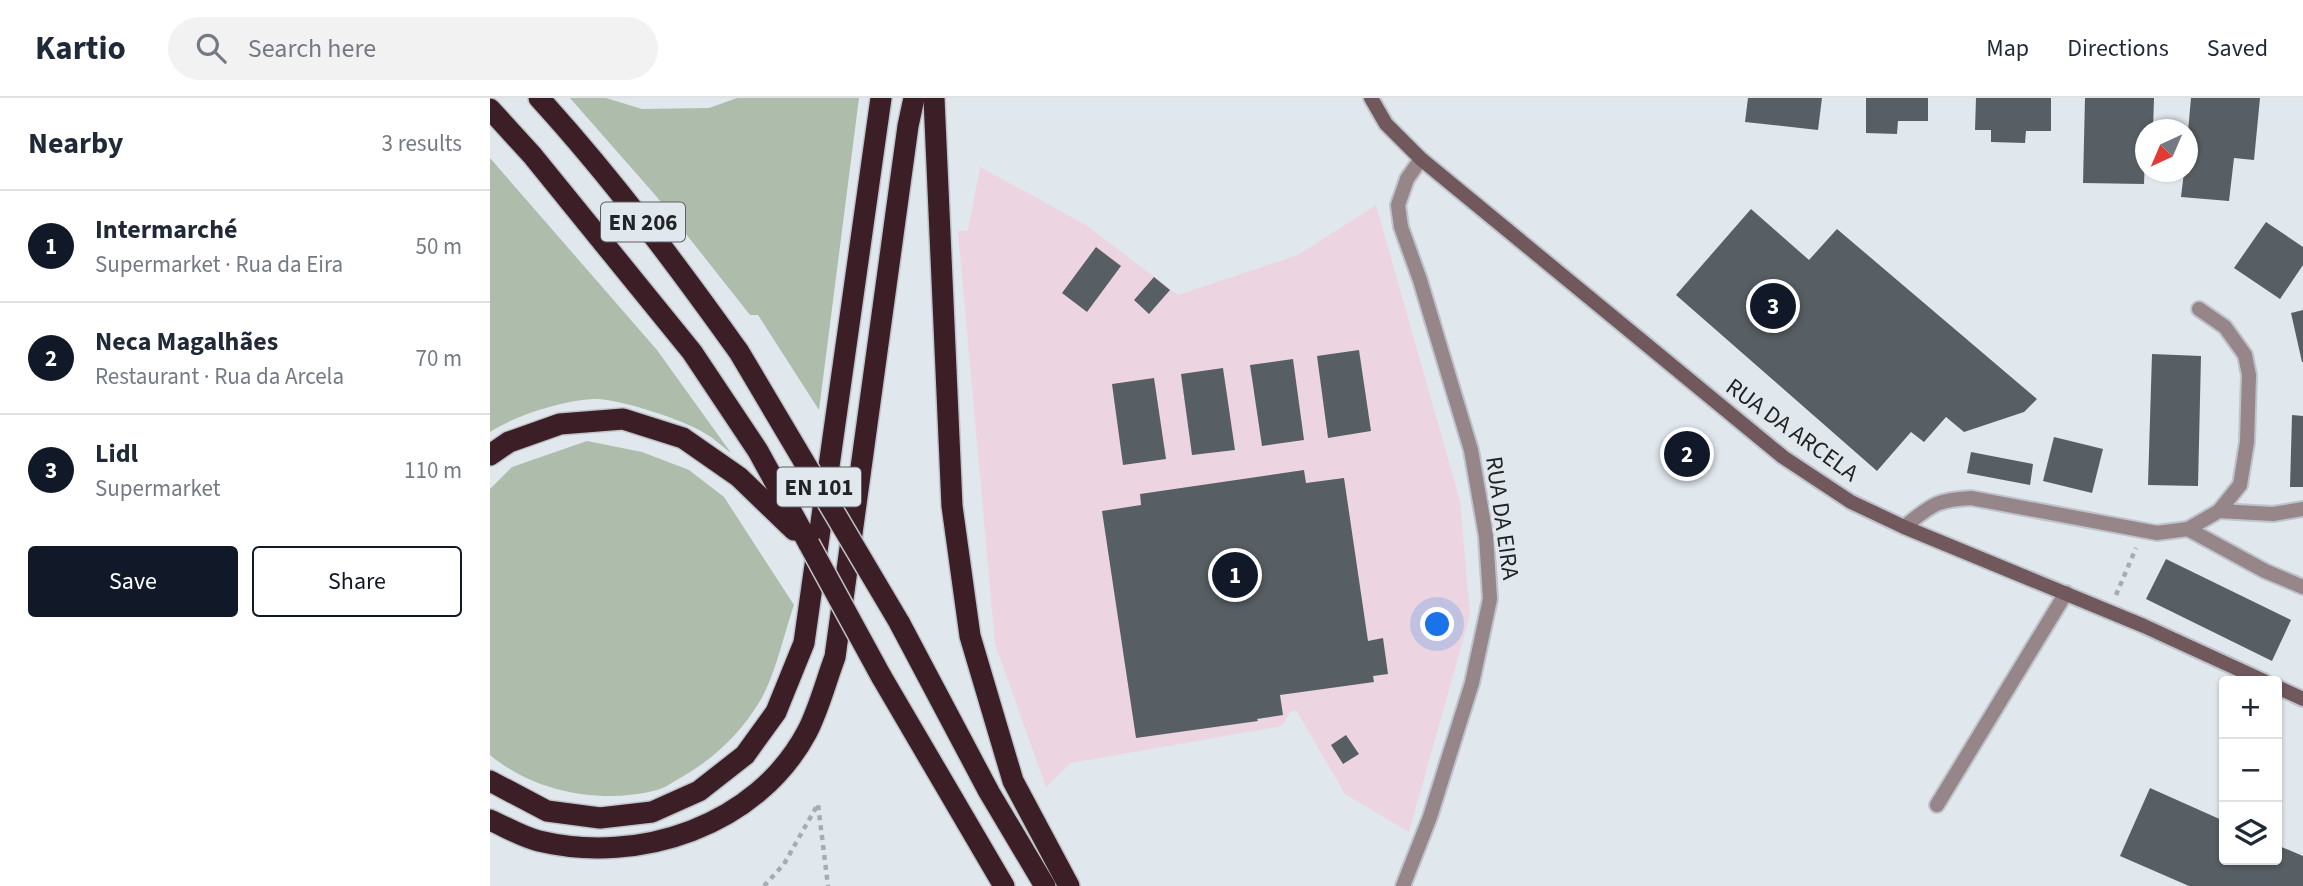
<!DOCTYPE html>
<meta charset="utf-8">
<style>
:root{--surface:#fff;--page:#f2f2f3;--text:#1f2937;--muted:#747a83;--line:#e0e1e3;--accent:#111827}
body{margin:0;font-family:"Source Sans 3",sans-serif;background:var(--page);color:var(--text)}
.controls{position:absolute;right:21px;bottom:21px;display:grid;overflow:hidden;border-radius:7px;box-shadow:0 2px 5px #0004}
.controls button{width:63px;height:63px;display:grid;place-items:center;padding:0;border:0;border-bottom:2px solid var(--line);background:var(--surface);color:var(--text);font:35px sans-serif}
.compass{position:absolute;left:1645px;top:21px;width:63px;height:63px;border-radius:50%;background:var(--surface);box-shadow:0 2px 5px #0004;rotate:224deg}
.you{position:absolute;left:948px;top:527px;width:24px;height:24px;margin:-18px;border:5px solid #fff;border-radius:50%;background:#1a73e8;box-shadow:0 0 0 10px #1a73e833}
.badge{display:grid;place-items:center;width:46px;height:46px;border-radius:50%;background:var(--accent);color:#fff;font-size:23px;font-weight:700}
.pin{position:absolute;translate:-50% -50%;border:4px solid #fff;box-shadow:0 2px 7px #0006}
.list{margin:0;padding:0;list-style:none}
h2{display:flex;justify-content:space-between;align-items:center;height:91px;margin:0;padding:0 28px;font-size:30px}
h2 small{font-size:23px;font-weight:400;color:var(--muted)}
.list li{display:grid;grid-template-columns:46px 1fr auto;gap:21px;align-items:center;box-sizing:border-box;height:112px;padding:0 28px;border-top:2px solid var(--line)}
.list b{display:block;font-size:26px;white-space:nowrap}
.list p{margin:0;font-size:23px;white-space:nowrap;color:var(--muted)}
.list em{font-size:23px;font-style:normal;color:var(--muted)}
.actions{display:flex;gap:14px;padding:21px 28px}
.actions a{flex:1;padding:16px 0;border:2px solid var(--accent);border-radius:7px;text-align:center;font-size:24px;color:var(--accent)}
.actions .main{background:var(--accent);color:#fff}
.icon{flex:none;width:38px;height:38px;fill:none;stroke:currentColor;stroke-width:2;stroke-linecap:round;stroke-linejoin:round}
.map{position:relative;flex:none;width:1813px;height:788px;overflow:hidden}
header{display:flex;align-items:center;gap:42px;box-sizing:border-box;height:98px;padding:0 35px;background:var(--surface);border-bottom:2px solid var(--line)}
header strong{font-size:33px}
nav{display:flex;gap:38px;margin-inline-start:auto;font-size:24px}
.search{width:490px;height:63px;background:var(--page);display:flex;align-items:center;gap:18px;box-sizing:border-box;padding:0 24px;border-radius:38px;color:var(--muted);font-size:26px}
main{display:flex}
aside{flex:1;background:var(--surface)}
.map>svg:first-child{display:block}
</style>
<header>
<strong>Kartio</strong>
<div class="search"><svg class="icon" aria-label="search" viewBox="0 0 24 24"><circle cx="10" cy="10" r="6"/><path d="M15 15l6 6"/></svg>Search here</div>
<nav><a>Map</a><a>Directions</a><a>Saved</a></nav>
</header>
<main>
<aside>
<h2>Nearby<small>3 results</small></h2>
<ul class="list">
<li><span class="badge">1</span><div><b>Intermarché</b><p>Supermarket · Rua da Eira</p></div><em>50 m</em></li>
<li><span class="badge">2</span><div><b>Neca Magalhães</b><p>Restaurant · Rua da Arcela</p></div><em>70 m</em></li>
<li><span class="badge">3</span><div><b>Lidl</b><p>Supermarket</p></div><em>110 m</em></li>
</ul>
<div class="actions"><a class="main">Save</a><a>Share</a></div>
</aside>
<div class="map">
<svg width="1813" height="788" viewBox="0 0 1813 788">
<rect width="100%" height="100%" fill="#e0e7ed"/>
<polygon fill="#ecd5e1" points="490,69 596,127 688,197 808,157 886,107 970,403 980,517 919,734 855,696 806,612 800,614 792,628 581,665 556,689 505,546 468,133 478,133"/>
<g fill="#aebdab">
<polygon points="80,0 116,0 152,11 219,10 247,0 369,0 329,312 268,217 260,217 166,98"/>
<path d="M0,60L167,252L241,355C233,349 225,341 216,336C195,322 132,302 108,301C76,301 26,317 0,334Z"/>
<path d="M97,343L152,354L199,372L234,399L304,507C294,536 285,578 270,603C250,636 224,661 190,680C183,684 175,690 167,692C111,707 44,694 0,657V391L22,369Z"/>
</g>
<g fill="#585f64">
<polygon points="1258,0 1332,0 1328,32 1255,24"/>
<polygon points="1376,0 1438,0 1438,23 1408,23 1407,36 1376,35"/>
<polygon points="1486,0 1561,0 1561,33 1536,33 1535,45 1501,44 1501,32 1485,32"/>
<polygon points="1595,0 1664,0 1663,32 1656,32 1654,86 1593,85"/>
<polygon points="1701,0 1770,0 1764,62 1744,60 1739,103 1691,99 1694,74 1698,74 1698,34"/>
<polygon points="1261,111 1319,162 1347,131 1547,301 1534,314 1474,334 1456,319 1434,344 1421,334 1387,373 1186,197"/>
<polygon points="1776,124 1813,149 1813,167 1790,201 1744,170"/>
<polygon points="606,149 631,168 597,214 572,195"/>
<polygon points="664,179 680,192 659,216 644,202"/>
<polygon points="1813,212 1813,264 1812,264 1801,215"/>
<polygon points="869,252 881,333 838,340 827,258"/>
<polygon points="1662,256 1711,258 1708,388 1658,387"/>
<polygon points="803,261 814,342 772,348 760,267"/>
<polygon points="733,270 745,352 702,357 691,276"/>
<polygon points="664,280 676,361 633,367 622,286"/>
<polygon points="1802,317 1813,318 1813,389 1800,389"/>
<polygon points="1564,339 1613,351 1602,395 1553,383"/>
<polygon points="1481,354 1543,366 1540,387 1477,375"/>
<polygon points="814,372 816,385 854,380 878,543 893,540 898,576 883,578 884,584 790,597 793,617 767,621 768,623 646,640 612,413 651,407 650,396"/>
<polygon points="1676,461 1801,522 1782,563 1656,501"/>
<polygon points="856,637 869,656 853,666 841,647"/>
<polygon points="1660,690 1734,723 1734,762 1787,762 1787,747 1813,758 1813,788 1699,788 1630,758"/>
</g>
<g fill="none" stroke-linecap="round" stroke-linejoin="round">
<g stroke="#bec4c9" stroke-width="18">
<g id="street">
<polyline points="1729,413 1783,416 1813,411"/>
<path d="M1414,429C1442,407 1445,402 1481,400L1667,435L1698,431L1729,413L1750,387L1757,344L1759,277L1755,257L1735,229L1709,211"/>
<polyline points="1698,431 1775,473 1813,489"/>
<polyline points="1447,707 1576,495"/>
<polyline points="913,788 940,719 982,585 1000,501 996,438 981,352 930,182 911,129 908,107 917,81 931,61"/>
</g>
</g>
<g stroke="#bec4c9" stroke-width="18">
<g id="secondary">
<polyline points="881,0 896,26 931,61 1293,359 1361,404 1414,429 1654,528 1774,583"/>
<polyline points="1787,589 1813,601"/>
</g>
</g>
<g stroke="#bec4c9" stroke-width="24">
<g id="highway">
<path d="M49,0C122,80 186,166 249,254"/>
<polyline points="444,0 462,408 480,538 523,683 579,788"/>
<polyline points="0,11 42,57 202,254 268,353 319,446"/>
<polyline points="0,357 19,344 70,326 133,321 193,340 249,379 304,432"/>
<polyline points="409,524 499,694 555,788"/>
<polyline points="391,578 514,788"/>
<polyline points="0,683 57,713 110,720 162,714 209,693 255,657 286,614 314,545 391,0"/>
<path d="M0,722C16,729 32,739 49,743C149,767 267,728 317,634C329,611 336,583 345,559L418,28L424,0"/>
</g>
</g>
<g stroke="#a6acb1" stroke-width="4.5" stroke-dasharray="5 5" stroke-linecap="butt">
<polyline points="1626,497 1646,450"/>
<polyline points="274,788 294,766 328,706 338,788"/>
</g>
<use href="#street" stroke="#968589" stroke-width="14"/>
<use href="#secondary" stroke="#70585d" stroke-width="14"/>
<use href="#highway" stroke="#3c1e26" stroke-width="21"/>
<g stroke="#bec4c9" stroke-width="24" stroke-linecap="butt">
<g id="highway-bridge">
<polyline points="249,254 409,524"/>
<polyline points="319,446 391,578"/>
</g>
</g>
<use href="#highway-bridge" stroke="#3c1e26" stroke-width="21"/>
</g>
<g text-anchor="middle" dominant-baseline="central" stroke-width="7" stroke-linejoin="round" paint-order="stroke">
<g fill="#e0e7ed" stroke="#5a5e62" stroke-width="2">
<rect x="111" y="104.5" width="84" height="39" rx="5"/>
<rect x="287" y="369.5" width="84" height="39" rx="5"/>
</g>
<g font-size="23" font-weight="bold" fill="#212426">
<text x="153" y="124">EN 206</text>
<text x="329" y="389">EN 101</text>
</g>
<g font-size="24" fill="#212426" stroke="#e0e7ed">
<text transform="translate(1302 332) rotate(36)">RUA DA ARCELA</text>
<text transform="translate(1012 420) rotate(82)">RUA DA EIRA</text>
</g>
</g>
</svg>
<div class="controls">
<button>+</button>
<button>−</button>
<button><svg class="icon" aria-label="layers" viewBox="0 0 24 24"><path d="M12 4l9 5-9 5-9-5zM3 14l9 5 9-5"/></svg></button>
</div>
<svg class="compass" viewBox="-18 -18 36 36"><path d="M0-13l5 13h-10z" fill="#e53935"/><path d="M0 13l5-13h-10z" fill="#747a83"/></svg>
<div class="you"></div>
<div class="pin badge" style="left:745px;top:477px">1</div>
<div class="pin badge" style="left:1197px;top:356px">2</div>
<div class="pin badge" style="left:1283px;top:208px">3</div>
</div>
</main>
